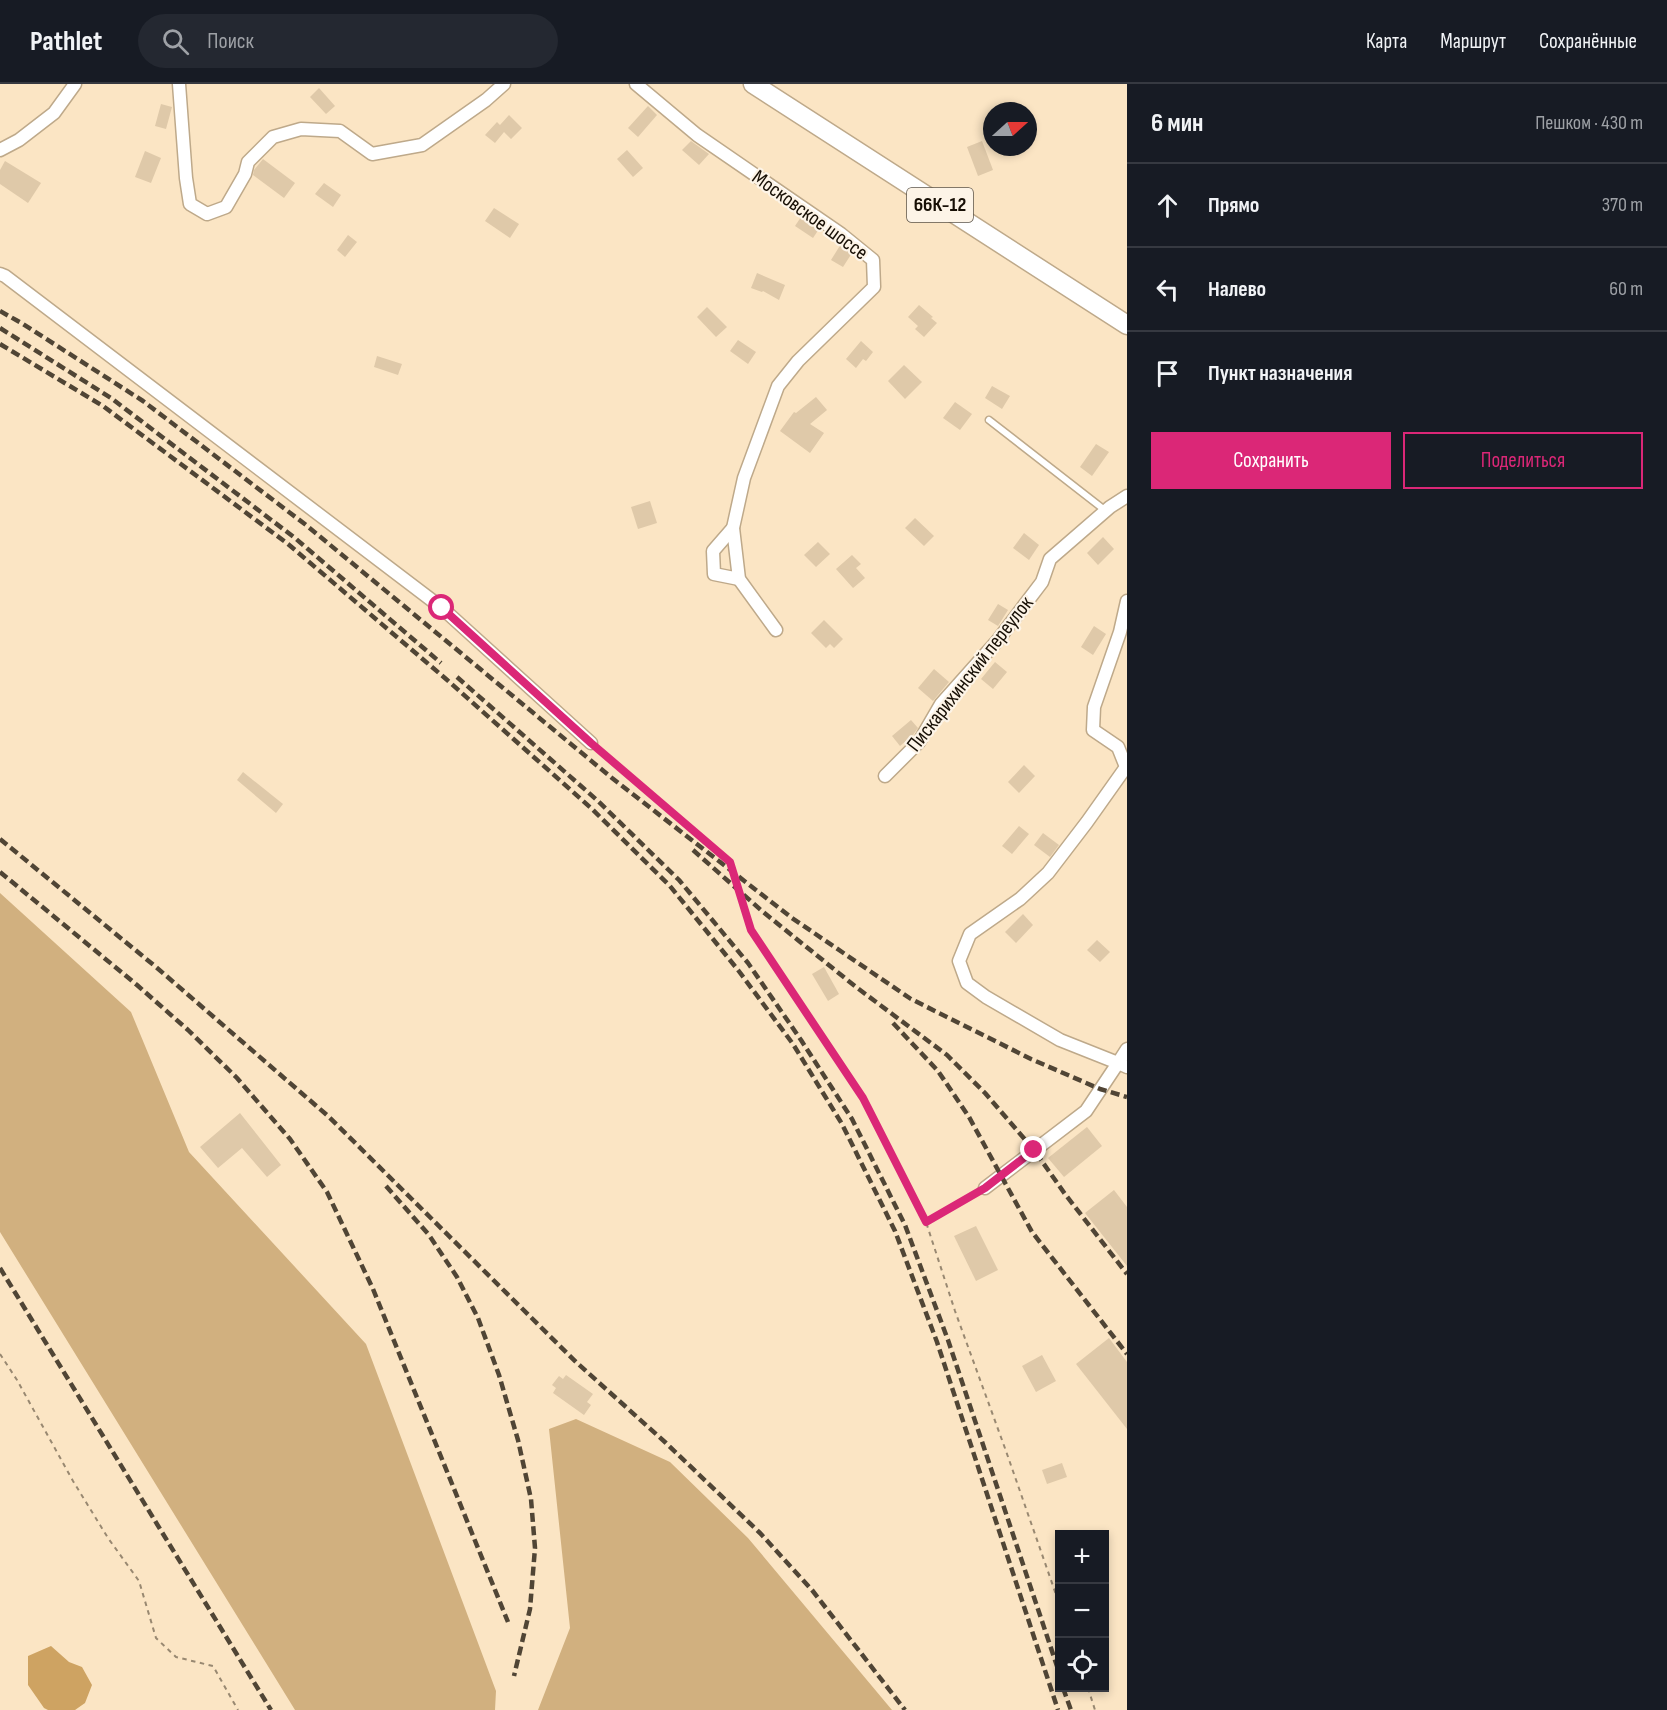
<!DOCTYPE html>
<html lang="ru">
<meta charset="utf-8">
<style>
:root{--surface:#171b24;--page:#242831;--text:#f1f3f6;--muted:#9ea1a6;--line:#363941;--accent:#db2777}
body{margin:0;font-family:"Sofia Sans Condensed",sans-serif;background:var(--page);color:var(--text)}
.controls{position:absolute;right:18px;bottom:18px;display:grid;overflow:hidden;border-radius:0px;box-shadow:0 3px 9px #0003}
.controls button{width:54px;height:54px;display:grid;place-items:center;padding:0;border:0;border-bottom:2px solid var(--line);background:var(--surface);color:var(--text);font:30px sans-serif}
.compass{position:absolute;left:983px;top:18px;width:54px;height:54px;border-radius:50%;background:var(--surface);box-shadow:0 3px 9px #0003;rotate:69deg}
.stop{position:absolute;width:18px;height:18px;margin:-14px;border:4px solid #db2777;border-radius:50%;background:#fff}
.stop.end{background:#db2777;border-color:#fff;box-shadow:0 2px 6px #0008}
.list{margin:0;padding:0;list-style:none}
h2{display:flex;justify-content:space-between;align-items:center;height:78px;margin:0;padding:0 24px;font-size:26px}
h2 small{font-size:20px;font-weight:400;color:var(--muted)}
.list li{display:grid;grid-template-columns:39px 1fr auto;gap:18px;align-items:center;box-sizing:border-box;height:84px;padding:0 24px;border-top:2px solid var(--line)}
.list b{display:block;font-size:22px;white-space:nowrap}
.list em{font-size:20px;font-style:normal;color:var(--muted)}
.actions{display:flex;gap:12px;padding:18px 24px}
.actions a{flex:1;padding:14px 0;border:2px solid var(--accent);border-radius:0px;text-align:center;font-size:21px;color:var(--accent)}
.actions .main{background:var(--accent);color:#fff}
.icon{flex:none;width:33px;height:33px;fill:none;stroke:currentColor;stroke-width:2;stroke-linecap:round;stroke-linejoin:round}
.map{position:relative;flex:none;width:1127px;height:1626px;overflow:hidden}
header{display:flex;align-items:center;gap:36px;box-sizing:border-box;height:84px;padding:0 30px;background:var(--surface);border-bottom:2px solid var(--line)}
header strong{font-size:28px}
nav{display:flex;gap:33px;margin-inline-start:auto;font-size:21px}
.search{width:420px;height:54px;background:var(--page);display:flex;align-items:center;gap:15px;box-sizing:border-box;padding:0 21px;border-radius:33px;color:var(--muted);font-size:22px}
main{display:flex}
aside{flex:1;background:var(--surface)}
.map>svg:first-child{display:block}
</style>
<header>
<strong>Pathlet</strong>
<div class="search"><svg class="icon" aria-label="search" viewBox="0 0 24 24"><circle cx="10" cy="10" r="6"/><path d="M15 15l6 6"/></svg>Поиск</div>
<nav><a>Карта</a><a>Маршрут</a><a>Сохранённые</a></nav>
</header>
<main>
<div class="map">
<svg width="1127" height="1626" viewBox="0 0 1127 1626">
<rect width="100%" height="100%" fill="#fbe5c4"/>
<g fill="#d1b07f">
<polygon points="0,809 131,928 189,1068 366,1260 496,1607 495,1626 295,1626 0,1148"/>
<polygon points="576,1335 670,1378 748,1454 892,1626 538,1626 570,1544 549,1345"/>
</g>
<polygon fill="#cea362" points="51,1562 69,1578 82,1583 92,1601 85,1619 75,1626 48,1626 44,1624 28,1601 28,1572"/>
<g fill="#dfc9a9">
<polygon points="319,4 335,22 326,30 310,13"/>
<polygon points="161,20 172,23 166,45 155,42"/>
<polygon points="648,22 657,31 638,53 628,44"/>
<polygon points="509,31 522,44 511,55 504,48 495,59 485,51 497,38 500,41"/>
<polygon points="691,57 709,70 699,81 682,66"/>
<polygon points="982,57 993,86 978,92 967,63"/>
<polygon points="627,66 643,84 633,93 617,75"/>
<polygon points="145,67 161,74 151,99 135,93"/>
<polygon points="263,75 295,99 284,114 253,91 254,86"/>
<polygon points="5,77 41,99 28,119 0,100 0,86"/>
<polygon points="324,99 341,111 333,123 315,110"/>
<polygon points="494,124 519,140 510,154 485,137"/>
<polygon points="801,133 819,145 813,154 795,142"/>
<polygon points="348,151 357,158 345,173 337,166"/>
<polygon points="841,160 852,169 843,183 831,176"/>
<polygon points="757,189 785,201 779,216 763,207 762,208 751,204"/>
<polygon points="919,221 933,233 931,234 937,239 924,253 915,245 918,242 908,233"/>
<polygon points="707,223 727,243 716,253 697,233"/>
<polygon points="738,256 756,268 748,280 730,267"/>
<polygon points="861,257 873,268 866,277 863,275 856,284 846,275"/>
<polygon points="377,272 402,280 398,291 374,283"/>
<polygon points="904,281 922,298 905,315 888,297"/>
<polygon points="992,302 1010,312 1002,325 985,314"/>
<polygon points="816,313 827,326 810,340 824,349 810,369 780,347 794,328 796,329"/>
<polygon points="955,318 972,330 960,346 943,334"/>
<polygon points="1096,360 1109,368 1092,392 1080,383"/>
<polygon points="650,417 657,439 638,445 631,423"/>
<polygon points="915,434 934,452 924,462 905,444"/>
<polygon points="1024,449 1039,461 1029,476 1013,464"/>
<polygon points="1103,453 1114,465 1098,481 1087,469"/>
<polygon points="818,458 830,470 816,483 804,471"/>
<polygon points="852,471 861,480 856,484 865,494 853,504 836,485"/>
<polygon points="998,520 1008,526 998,542 988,536"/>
<polygon points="824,536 843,555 834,564 830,560 826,564 811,549"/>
<polygon points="1094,542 1106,550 1093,571 1081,563"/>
<polygon points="995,578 1007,588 993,605 981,595"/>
<polygon points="934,585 949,598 933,617 918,604"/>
<polygon points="911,636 918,644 913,651 900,662 892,652"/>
<polygon points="1024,681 1035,692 1019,709 1008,698"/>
<polygon points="243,688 283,720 276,729 237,696"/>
<polygon points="1019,742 1029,750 1012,770 1002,762"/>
<polygon points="1043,749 1059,761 1050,773 1034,761"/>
<polygon points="1023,830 1033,841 1016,859 1005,848"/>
<polygon points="1097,856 1110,868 1100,878 1087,866"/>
<polygon points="824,883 839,910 828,917 812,890"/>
<polygon points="240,1029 281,1081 267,1093 242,1064 218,1084 200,1063"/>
<polygon points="1087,1043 1102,1062 1064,1093 1048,1074"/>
<polygon points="1114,1106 1127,1123 1127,1182 1085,1129"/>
<polygon points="976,1142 998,1186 976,1197 954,1152"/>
<polygon points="1109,1254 1127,1278 1127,1345 1076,1280"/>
<polygon points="1042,1271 1056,1297 1036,1308 1022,1282"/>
<polygon points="566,1291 593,1310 587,1318 591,1321 584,1331 553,1309 556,1304 552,1301 559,1292 563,1295"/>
<polygon points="1062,1379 1067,1393 1047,1400 1042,1386"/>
</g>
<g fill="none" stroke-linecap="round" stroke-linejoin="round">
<g stroke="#bea98a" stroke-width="9">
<polyline id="lane" points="989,336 1106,427"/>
</g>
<g stroke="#bea98a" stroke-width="15">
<g id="street">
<polyline points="179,0 186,94 190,120 207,130 226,123 245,90 248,78 273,53 301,45 340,47 372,70 422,61 486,16 504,0"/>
<polyline points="636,0 697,51 841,150 873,176 874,203 798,277 778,302 744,394 733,444 739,495 776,546"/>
<polyline points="0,66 19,56 54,29 75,0"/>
<polyline points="0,190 5,192 442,524 591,659"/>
<polyline points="733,444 713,467 714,490 739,495"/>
<polyline points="885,692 919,658 941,620 998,556 1042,498 1050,475 1110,423 1127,412"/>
<polyline points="1127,965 1118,979 1127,983"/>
<polyline points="985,1104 1086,1027 1118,979 1060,956 986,913 967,899 959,877 970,850 1020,815 1048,789 1087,738 1126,683 1118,663 1093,646 1094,623 1120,548 1127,517"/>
</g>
</g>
<g stroke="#bea98a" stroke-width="21">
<polyline id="primary" points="753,0 1127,241"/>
</g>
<g stroke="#988871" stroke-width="2" stroke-dasharray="4.5 4.5" stroke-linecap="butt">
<polyline points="600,667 731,778 751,846 863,1014 926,1138 955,1227 1006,1367 1060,1522"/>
<polyline points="927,1137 975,1110"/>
<polyline points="0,1270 17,1296 73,1397 108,1454 139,1497 156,1554 176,1573 213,1582 238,1626"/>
<polyline points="1088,1604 1095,1626"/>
</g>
<use href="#lane" stroke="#fff" stroke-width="6"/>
<use href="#street" stroke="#fff" stroke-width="12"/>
<use href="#primary" stroke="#fff" stroke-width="18"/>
<g stroke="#504535" stroke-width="4.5" stroke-dasharray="9 4.5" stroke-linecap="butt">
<polyline points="0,227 23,240 143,317 306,441 612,694 792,834 911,915 1031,975 1100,1005 1127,1013"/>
<polyline points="0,244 111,314 295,454 441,579"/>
<polyline points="0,260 103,322 288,460 446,595 591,724 670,802 738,886 793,960 842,1040 895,1147 937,1258 1058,1626"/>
<polyline points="457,593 598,717 679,796 748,879 801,956 852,1035 905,1141 948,1256 1060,1591"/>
<polyline points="0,755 156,883 328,1032 576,1278 666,1359 760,1449 812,1506 905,1626"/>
<polyline points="693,766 762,827 856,903 947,971 985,1009 1034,1066 1065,1110 1127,1190"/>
<polyline points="0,788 137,901 188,946 237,994 290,1055 327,1108 373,1205 508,1538"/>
<polyline points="893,939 938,987 969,1033 1032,1148 1127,1270"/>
<polyline points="386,1102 429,1151 457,1193 478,1234 499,1291 518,1356 531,1415 535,1464 530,1525 514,1592"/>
<polyline points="0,1184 271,1626"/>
<polyline points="1063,1604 1071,1626"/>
</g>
</g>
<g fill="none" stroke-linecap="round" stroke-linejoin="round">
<polyline stroke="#db2777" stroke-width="8" points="442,524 591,659 730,778 751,846 863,1014 926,1138 985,1104 1034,1066"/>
</g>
<g text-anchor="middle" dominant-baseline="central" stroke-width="4.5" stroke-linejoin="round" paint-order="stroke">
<rect fill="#fdf4e7" stroke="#5c5449" stroke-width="1.5" x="907" y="104" width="66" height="34" rx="4.5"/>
<g font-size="20" font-weight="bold" fill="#170f05">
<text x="940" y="121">66К-12</text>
</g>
<g font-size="21" fill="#170f05" stroke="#fdf4e7">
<text transform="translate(810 131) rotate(36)">Московское шоссе</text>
<text transform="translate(970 590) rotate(-52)">Пискарихинский переулок</text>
</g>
</g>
</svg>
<div class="controls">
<button>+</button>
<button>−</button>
<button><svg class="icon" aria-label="locate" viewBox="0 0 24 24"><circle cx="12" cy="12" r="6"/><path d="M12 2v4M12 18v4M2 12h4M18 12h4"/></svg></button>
</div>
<svg class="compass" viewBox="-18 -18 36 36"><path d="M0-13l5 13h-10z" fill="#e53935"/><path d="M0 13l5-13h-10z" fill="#9ea1a6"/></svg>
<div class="stop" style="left:442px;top:524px"></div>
<div class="stop end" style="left:1034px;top:1066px"></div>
</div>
<aside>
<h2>6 мин<small>Пешком · 430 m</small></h2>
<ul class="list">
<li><svg class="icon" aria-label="ahead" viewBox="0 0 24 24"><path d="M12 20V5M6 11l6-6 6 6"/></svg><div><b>Прямо</b></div><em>370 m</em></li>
<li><svg class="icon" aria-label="left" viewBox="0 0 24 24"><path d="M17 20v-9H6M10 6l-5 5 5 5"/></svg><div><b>Налево</b></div><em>60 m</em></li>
<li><svg class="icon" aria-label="arrive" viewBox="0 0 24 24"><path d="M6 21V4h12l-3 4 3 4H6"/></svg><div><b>Пункт назначения</b></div></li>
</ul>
<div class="actions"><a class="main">Сохранить</a><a>Поделиться</a></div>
</aside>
</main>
